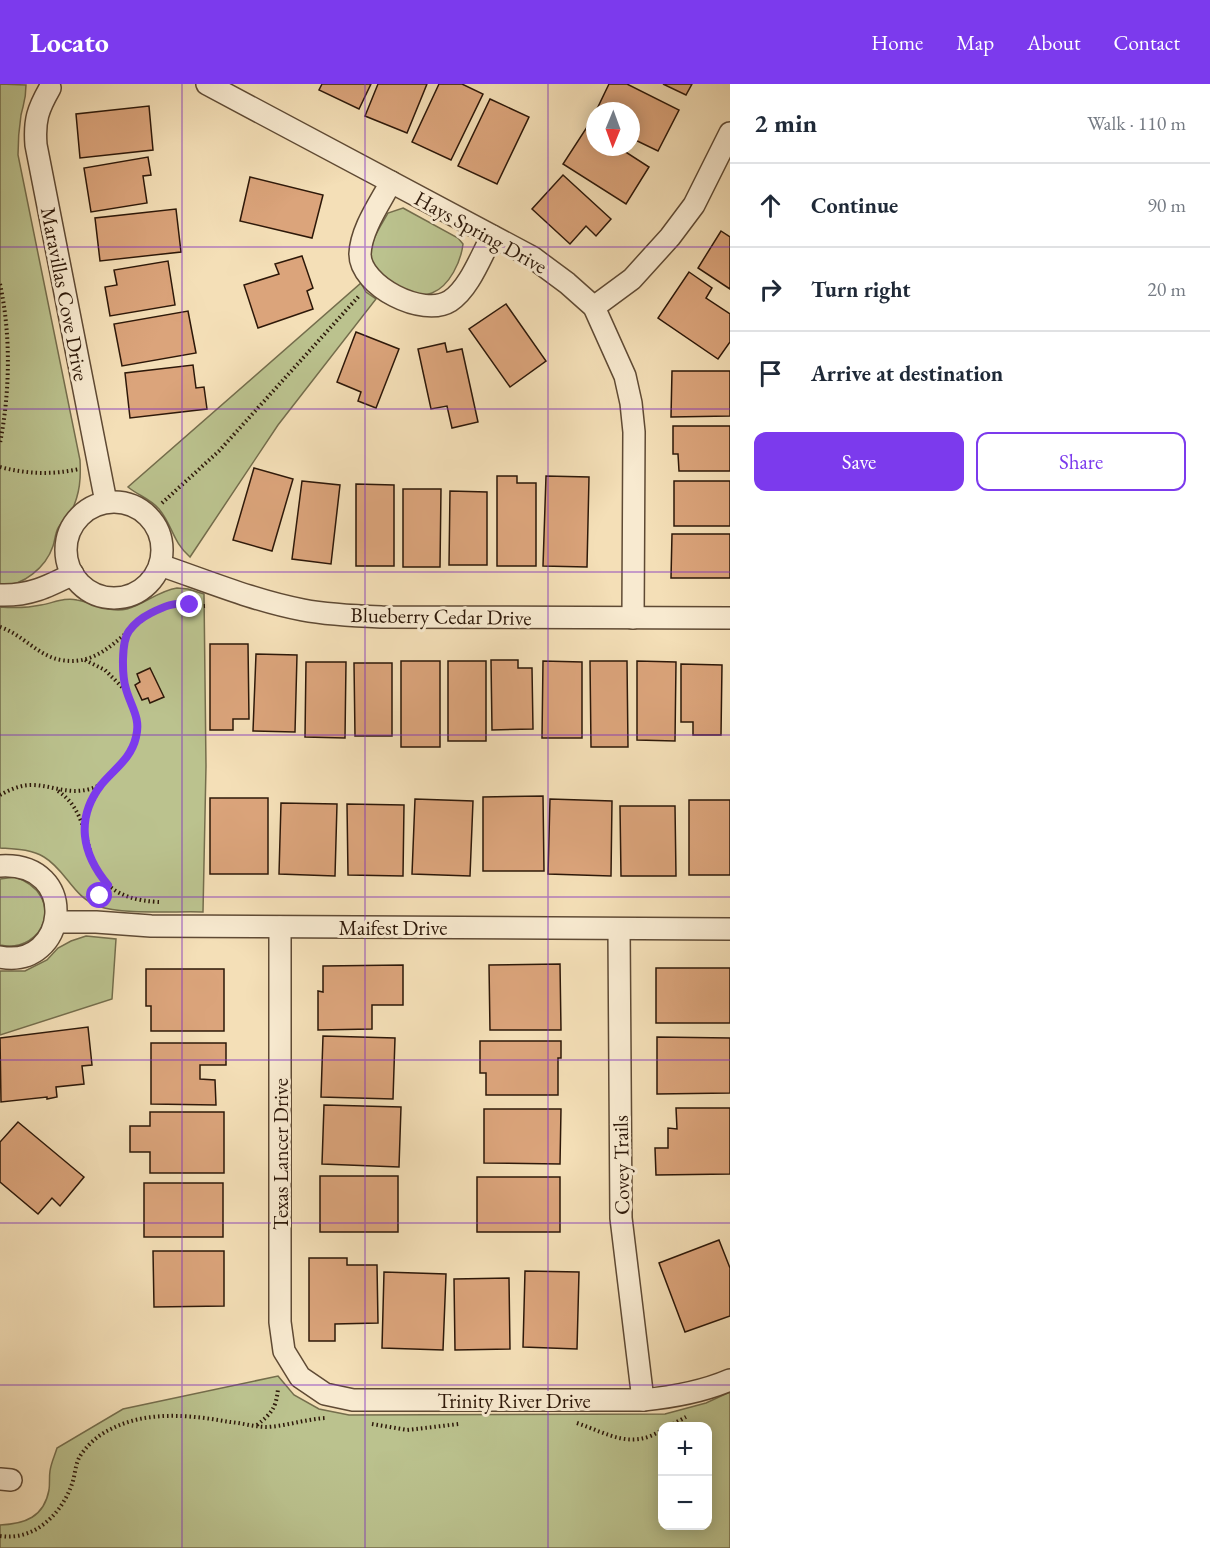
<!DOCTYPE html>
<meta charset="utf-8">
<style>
:root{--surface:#fff;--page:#f2f2f3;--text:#1f2937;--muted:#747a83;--line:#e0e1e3;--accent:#7c3aed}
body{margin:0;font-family:"EB Garamond",serif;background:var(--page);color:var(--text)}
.controls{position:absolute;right:18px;bottom:18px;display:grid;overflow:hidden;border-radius:12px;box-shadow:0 3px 15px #0003}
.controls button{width:54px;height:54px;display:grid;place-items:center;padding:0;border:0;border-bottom:2px solid var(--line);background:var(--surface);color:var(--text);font:30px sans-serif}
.compass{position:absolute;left:586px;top:18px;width:54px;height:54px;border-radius:50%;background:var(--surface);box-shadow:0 3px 15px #0003;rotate:181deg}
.stop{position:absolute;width:18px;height:18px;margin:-14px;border:4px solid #7c3aed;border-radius:50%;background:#fff}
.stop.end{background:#7c3aed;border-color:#fff;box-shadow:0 2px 6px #0008}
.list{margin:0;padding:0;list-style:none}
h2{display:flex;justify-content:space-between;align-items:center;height:78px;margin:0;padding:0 24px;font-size:26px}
h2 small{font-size:20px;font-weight:400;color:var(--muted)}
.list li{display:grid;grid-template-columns:39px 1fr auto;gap:18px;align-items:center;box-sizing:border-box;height:84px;padding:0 24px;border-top:2px solid var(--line)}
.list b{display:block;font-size:22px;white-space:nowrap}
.list em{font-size:20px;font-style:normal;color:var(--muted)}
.actions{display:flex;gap:12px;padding:18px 24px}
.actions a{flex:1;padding:14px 0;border:2px solid var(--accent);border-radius:12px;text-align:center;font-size:21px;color:var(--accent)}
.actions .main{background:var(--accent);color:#fff}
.icon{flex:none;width:33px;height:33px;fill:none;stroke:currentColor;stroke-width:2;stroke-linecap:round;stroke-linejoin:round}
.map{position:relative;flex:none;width:730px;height:1464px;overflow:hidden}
header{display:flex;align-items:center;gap:36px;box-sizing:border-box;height:84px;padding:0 30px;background:var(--accent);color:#fff}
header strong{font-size:28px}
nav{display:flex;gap:33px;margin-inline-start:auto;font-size:21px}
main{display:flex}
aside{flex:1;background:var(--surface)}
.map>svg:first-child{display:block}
</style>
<header>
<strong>Locato</strong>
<nav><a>Home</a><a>Map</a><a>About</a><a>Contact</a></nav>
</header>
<main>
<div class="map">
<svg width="730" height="1464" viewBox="0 0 730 1464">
<rect width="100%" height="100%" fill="#f4dfb7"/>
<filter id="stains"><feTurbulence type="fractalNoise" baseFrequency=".00333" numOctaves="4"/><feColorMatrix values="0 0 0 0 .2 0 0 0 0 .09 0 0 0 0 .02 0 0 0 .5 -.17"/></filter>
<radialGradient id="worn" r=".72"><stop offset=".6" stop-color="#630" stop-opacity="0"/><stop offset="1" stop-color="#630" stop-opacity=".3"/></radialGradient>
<g fill="#bbc28e" stroke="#746d4c" stroke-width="1.5" fill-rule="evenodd">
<path d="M0,0L26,1C26,15 24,18 21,31C19,44 18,58 18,71L80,376C81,394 80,409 72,426C68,432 62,437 58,444C55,450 55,456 53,462C46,483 23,503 0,501Z"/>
<path d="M403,124L458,154L463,160C461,177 450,202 432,209C410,218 374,195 371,172C370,156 381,142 388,129Z"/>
<path d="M361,199L366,208L376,215L278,341L190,473C172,457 173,442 159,425C149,414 139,412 128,403Z"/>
<path d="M177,504L188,505L204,510L206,682L203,828C176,827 121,831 98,822C73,813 66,786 44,773C31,765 15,765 0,764V523C14,524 27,524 41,521C53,519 65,513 77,516C95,519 108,529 127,525C145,520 158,507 177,504Z"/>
<path d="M15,793C66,810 46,870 0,861V795Z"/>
<polygon points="86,852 116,855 112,915 0,951 0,887 25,887 47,876 58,864 71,857"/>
<path d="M278,1292L294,1311L319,1325L349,1331L665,1330L706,1319L730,1308V1464H0V1441C25,1440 44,1433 49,1406C50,1399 49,1393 50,1387C51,1379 55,1371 57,1364L123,1325ZM662,1342H708V1442H662Z"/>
</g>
<g fill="#dba47b" stroke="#2d1809" stroke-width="1.5">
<polygon points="322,0 371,0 359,25 319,6"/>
<polygon points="378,0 427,0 407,49 365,32"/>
<polygon points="439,0 462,0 483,10 451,76 412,58"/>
<polygon points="609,0 627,0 679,26 658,67 631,54 631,27 596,27"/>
<polygon points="663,0 692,0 686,11"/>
<polygon points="490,15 529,33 497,100 458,82"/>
<polygon points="149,22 153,66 80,74 76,30"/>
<polygon points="587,43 595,49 595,63 618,63 649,83 626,120 563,80"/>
<polygon points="148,73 151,91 143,92 147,119 91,128 84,84"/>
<polygon points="563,91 611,135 596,152 586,142 570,160 532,125"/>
<polygon points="250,93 323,111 312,154 240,137"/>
<polygon points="176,125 181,168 100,177 95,134"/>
<polygon points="721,147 730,153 730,205 698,184"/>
<polygon points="302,172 313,204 307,207 313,225 258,244 244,201 279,190 275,180"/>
<polygon points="168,177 175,221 110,232 105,203 117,201 114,186"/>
<polygon points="689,188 712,204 706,214 730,230 730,258 718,275 658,234"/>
<polygon points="506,220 546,277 510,303 469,245"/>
<polygon points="188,227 196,269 122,282 114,240"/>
<polygon points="356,248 399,265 376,324 358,317 361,308 337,298"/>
<polygon points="445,259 447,268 462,265 478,338 452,344 447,322 431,325 418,265"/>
<polygon points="193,281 196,304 204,303 207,325 130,334 125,289"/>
<polygon points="672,287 730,287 730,332 671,333"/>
<polygon points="673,342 730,342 730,387 679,387 678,370 673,370"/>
<polygon points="254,384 293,395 272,467 233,456"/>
<polygon points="497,392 517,392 517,399 536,399 536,482 497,482"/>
<polygon points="546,392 589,393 587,483 543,482"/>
<polygon points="302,397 340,401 331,480 292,475"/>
<rect x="674" y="397" width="56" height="45"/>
<polygon points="356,400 394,401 394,482 356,482"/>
<polygon points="403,405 441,405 440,483 403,483"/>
<polygon points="450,407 487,408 487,481 449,481"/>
<polygon points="672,450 730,450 730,494 671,494"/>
<polygon points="210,560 248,560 249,635 233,635 233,646 210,646"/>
<polygon points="256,570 297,571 295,648 253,647"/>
<polygon points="491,576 518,576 518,584 532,584 533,645 492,646"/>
<rect x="401" y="577" width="39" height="86"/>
<rect x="448" y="577" width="38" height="80"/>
<polygon points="543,577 582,578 582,654 542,654"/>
<polygon points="590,577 627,577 628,663 591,663"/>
<polygon points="637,577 676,578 675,657 637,656"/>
<polygon points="306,578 346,578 345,654 305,653"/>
<polygon points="354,579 392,579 392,652 355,652"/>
<polygon points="681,580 722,581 721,651 693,651 693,638 681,638"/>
<polygon points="150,584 164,613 150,619 148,614 142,616 135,601 140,598 137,590"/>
<polygon points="543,712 544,787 483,787 483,713"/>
<rect x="210" y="714" width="58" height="76"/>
<polygon points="415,715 473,717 470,792 412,790"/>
<polygon points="550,715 612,717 611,792 548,790"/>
<rect x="689" y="716" width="41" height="75"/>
<polygon points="281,719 337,720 335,792 279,790"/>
<polygon points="347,720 404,721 403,792 348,791"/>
<polygon points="620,722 675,722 676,792 621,792"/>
<polygon points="560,880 561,946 490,946 489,881"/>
<polygon points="403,881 403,921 372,921 372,945 318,946 318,907 323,908 323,882"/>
<rect x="656" y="884" width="74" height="55"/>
<polygon points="146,885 224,885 224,947 151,947 151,922 146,922"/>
<polygon points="88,943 92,981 82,982 84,1000 56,1003 57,1013 47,1015 47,1013 1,1018 0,954"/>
<polygon points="323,952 395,954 393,1015 321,1013"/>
<polygon points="657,953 730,954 730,1009 657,1010"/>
<polygon points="480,957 561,957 561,974 558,974 558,1011 486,1011 486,989 480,989"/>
<polygon points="151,959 226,959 226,981 200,981 200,995 215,996 216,1021 151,1020"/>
<polygon points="324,1021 401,1023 399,1083 322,1080"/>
<polygon points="676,1024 730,1024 730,1090 656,1091 655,1064 668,1064 668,1044 677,1045"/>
<polygon points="484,1025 561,1025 560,1080 484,1079"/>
<polygon points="150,1028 224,1028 224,1089 150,1089 150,1068 130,1068 130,1042 150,1042"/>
<polygon points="18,1038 84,1093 60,1122 52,1114 38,1130 0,1098 0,1058"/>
<rect x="320" y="1092" width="78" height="56"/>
<rect x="477" y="1093" width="83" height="55"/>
<rect x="144" y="1099" width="79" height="54"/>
<polygon points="719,1156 730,1184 730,1232 685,1248 659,1179"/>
<polygon points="153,1167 224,1167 224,1222 154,1223"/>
<polygon points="309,1174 347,1174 347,1181 377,1181 378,1239 335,1240 335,1257 309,1257"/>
<polygon points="525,1187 579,1188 577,1265 523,1263"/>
<polygon points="384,1188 446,1190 443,1266 382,1264"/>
<polygon points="509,1194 510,1265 455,1266 454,1195"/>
</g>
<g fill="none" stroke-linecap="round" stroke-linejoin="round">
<g stroke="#5f4a34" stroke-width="24">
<g id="minor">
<polyline points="207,0 532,173 567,199 594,223 625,292 631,319 634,348 633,534"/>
<path d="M50,4C38,25 34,36 36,61L106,418"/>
<path d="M391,98C380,119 361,145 360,170C360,202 423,234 450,217C469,205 481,172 492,152"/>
<polyline points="594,223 632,195 670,153 694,121 730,49"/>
<circle cx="114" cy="466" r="48"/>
<path d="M160,481C207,497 255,517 303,526C329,531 356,532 382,533L730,534"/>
<path d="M0,511C29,512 47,503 73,490"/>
<path d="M0,782C81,777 68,886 0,873"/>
<polyline points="56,838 96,838 151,842 730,845"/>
<path d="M280,843V1238L284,1267L300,1293L325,1310L353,1316H643C674,1313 702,1308 730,1296"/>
<polyline points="619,845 621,1134 643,1316"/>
<polyline points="0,1395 11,1396"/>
</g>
</g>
<g stroke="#2d1809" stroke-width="4" stroke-dasharray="1.5 3" stroke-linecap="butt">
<path d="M0,200C11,251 10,308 0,359"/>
<path d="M0,383C27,390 52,391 79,385"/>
<polyline points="162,419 219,367 359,212"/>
<path d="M0,543C22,550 38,572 61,576C105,584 125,541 160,525C180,516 187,523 205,522"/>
<polyline points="85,576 105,586 124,605"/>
<path d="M58,707C106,739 67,814 159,818"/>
<path d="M0,711C9,706 20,701 31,701C52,701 67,711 90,705C101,702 109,695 116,687C132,670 143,647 134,624C132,617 127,610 125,603C121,585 123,565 128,548"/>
<polyline points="83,746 87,728 102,700"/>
<polyline points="99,818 102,806 108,801"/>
<path d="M577,1339C609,1350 631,1366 662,1346"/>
<polyline points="372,1340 407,1346 459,1340"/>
<path d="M257,1341C272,1329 276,1324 278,1305"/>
<polyline points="669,1342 686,1333"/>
<path d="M0,1452C34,1457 61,1431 72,1400C75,1392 75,1382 79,1374C85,1363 98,1351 109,1346C146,1326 191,1331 230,1338C242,1339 255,1343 267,1343C287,1342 306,1335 326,1334"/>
</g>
<use href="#minor" stroke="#f8ead0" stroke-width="21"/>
</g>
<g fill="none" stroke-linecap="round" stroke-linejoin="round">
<path stroke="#7c3aed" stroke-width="8" d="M100,812L102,806L108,801C82,770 75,735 101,701C114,685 131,675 136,653C141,634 131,623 126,605C122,592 121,558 129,547C134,540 143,533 151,529C163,523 175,517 190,521"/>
</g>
<path fill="none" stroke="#7b2cbf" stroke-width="1.5" stroke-opacity="0.55" d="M182,0V1464M365,0V1464M548,0V1464M0,163H730M0,325H730M0,488H730M0,651H730M0,813H730M0,976H730M0,1139H730M0,1301H730"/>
<g text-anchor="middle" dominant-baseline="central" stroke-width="6" stroke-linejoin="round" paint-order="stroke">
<g font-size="21" fill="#2d1809" stroke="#f8ead0">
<text transform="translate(481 148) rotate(29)">Hays Spring Drive</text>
<text transform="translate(65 210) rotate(79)">Maravillas Cove Drive</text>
<text transform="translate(441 532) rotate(1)">Blueberry Cedar Drive</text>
<text x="393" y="843">Maifest Drive</text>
<text transform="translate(280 1070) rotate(-90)">Texas Lancer Drive</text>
<text transform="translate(621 1081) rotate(-91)">Covey Trails</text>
<text x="514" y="1316">Trinity River Drive</text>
</g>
</g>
<rect width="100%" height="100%" filter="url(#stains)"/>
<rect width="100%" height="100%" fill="url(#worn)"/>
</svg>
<div class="controls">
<button>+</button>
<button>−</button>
</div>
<svg class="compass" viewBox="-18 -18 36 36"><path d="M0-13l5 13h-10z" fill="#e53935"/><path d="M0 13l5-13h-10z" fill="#747a83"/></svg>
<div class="stop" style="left:100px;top:812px"></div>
<div class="stop end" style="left:190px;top:521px"></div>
</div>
<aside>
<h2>2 min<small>Walk · 110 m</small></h2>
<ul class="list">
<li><svg class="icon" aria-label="ahead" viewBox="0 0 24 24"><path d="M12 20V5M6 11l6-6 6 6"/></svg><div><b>Continue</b></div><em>90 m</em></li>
<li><svg class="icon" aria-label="right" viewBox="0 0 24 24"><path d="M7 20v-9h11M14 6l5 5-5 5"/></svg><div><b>Turn right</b></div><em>20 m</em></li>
<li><svg class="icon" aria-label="arrive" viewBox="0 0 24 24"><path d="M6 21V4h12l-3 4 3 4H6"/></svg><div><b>Arrive at destination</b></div></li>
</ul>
<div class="actions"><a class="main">Save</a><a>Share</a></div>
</aside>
</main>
